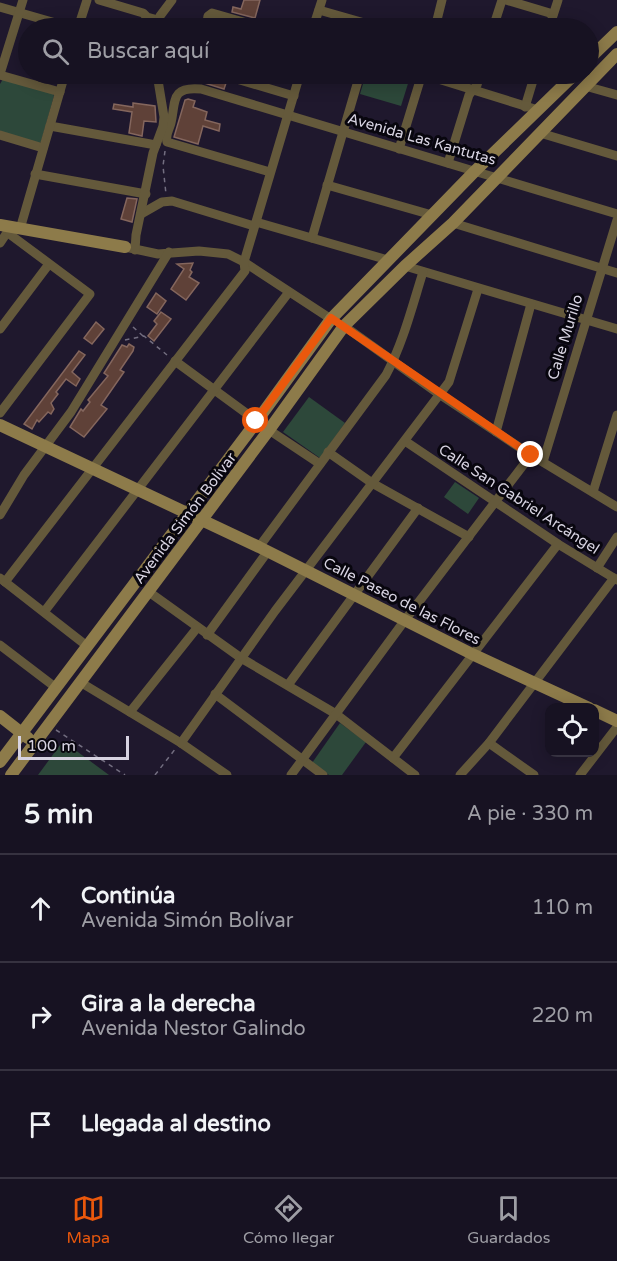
<!DOCTYPE html>
<html lang="es">
<meta charset="utf-8">
<style>
:root{--surface:#171222;--page:#24202f;--text:#f1f3f6;--muted:#9e9ea5;--line:#363240;--accent:#ea580c}
body{margin:0;font-family:"Varela Round",sans-serif;background:var(--page);color:var(--text)}
.controls{position:absolute;right:18px;bottom:18px;display:grid;overflow:hidden;border-radius:12px;box-shadow:0 3px 15px #0003}
.controls button{width:54px;height:54px;display:grid;place-items:center;padding:0;border:0;border-bottom:2px solid var(--line);background:var(--surface);color:var(--text);font:30px sans-serif}
.scale{position:absolute;left:18px;bottom:15px;width:111px;box-sizing:border-box;padding-left:6px;border:3px solid #d7d3e1;border-top:0;font-size:16px;line-height:21px;white-space:nowrap;color:#d7d3e1;-webkit-text-stroke:4px #08060e;paint-order:stroke}
.stop{position:absolute;width:18px;height:18px;margin:-14px;border:4px solid #ea580c;border-radius:50%;background:#fff}
.stop.end{background:#ea580c;border-color:#fff;box-shadow:0 2px 6px #0008}
.list{margin:0;padding:0;list-style:none}
h2{display:flex;justify-content:space-between;align-items:center;height:78px;margin:0;padding:0 24px;font-size:26px}
h2 small{font-size:20px;font-weight:400;color:var(--muted)}
.list li{display:grid;grid-template-columns:39px 1fr auto;gap:18px;align-items:center;box-sizing:border-box;height:108px;padding:0 24px;border-top:2px solid var(--line)}
.list b{display:block;font-size:22px;white-space:nowrap}
.list p{margin:0;font-size:20px;white-space:nowrap;color:var(--muted)}
.list em{font-size:20px;font-style:normal;color:var(--muted)}
.icon{flex:none;width:33px;height:33px;fill:none;stroke:currentColor;stroke-width:2;stroke-linecap:round;stroke-linejoin:round}
.map{position:relative;flex:none;width:617px;height:775px;overflow:hidden}
.search{position:absolute;background:var(--surface);box-shadow:0 3px 15px #0003;left:18px;right:18px;top:18px;height:66px;display:flex;align-items:center;gap:15px;box-sizing:border-box;padding:0 21px;border-radius:33px;color:var(--muted);font-size:22px}
.sheet{height:402px;background:var(--surface)}
nav{display:flex;justify-content:space-around;align-items:center;box-sizing:border-box;height:84px;border-top:2px solid var(--line);background:var(--surface);font-size:16px;color:var(--muted)}
nav a{display:grid;justify-items:center;gap:3px}
nav .on{color:var(--accent)}
.map>svg:first-child{display:block}
</style>
<div class="map">
<svg width="617" height="775" viewBox="0 0 617 775">
<rect width="100%" height="100%" fill="#1f182d"/>
<g fill="#2d483a">
<polygon points="366,74 411,74 401,106 360,94"/>
<polygon points="3,79 53,93 54,96 41,142 38,144 0,132 0,84"/>
<polygon points="309,397 345,423 320,458 283,432"/>
<polygon points="455,482 479,498 468,514 444,497"/>
<polygon points="340,723 366,742 342,775 329,775 312,763"/>
<polygon points="63,741 109,775 38,775"/>
</g>
<g fill="#5f4138" stroke="#84665d" stroke-width="1.5">
<polygon points="244,0 260,0 255,18 232,12 233,7 241,9"/>
<polygon points="203,74 226,83 224,89 201,82"/>
<polygon points="188,99 195,101 193,107 207,112 205,120 220,124 219,131 203,126 198,144 174,137 185,100"/>
<polygon points="133,103 155,106 156,122 144,121 142,136 129,133 132,112 113,109 114,104 133,107"/>
<polygon points="127,198 137,199 132,222 121,219"/>
<polygon points="193,263 190,270 192,272 189,277 199,283 186,300 171,289 184,269 177,264"/>
<polygon points="156,293 166,301 157,314 147,307"/>
<polygon points="161,312 171,319 154,341 148,336 157,324 154,321"/>
<polygon points="96,322 104,329 92,344 84,338"/>
<polygon points="129,344 134,347 133,351 120,370 124,372 101,405 107,409 84,437 70,427 81,409 83,411 90,402 88,400 108,376 104,373 122,345 127,347"/>
<polygon points="79,351 85,355 72,372 80,379 76,386 66,379 56,392 58,394 51,403 54,409 51,414 48,412 39,422 37,420 32,429 24,424"/>
</g>
<g fill="none" stroke-linecap="round" stroke-linejoin="round">
<g stroke="#736e80" stroke-width="1.5" stroke-dasharray="4.5 4.5" stroke-linecap="butt">
<polyline points="165,151 163,166 166,194"/>
<polyline points="133,327 143,336"/>
<polyline points="125,340 144,336 167,355"/>
<polyline points="56,730 125,775"/>
<polyline points="155,775 176,748"/>
</g>
<g stroke="#64593b" stroke-width="9">
<polyline points="99,0 143,13 147,17 158,20"/>
<polyline points="506,0 553,14"/>
<polyline points="0,7 73,28"/>
<polyline points="319,10 382,28"/>
<polyline points="78,28 87,0"/>
<polyline points="159,28 160,16 172,0"/>
<polyline points="206,28 208,16 212,13 264,28"/>
<polyline points="313,28 322,0"/>
<polyline points="435,28 442,0"/>
<polyline points="493,28 502,0"/>
<polyline points="549,28 558,0"/>
<polyline points="0,74 23,0"/>
<polyline points="220,74 294,96"/>
<polyline points="422,74 538,110"/>
<polyline points="0,75 60,92"/>
<polyline points="585,86 617,95"/>
<polyline points="525,107 535,74"/>
<polyline points="50,126 156,145"/>
<polyline points="540,133 617,156"/>
<polyline points="0,135 43,148"/>
<polyline points="399,149 422,74"/>
<polyline points="448,163 469,95 477,85 480,74"/>
<path d="M270,172L167,142C165,135 169,131 171,123C176,102 170,86 201,89L617,214"/>
<polyline points="35,174 146,194"/>
<polyline points="327,185 432,215"/>
<polyline points="141,214 162,202 172,201 254,226"/>
<polyline points="256,222 388,260"/>
<polyline points="453,223 617,273"/>
<polyline points="20,229 65,74"/>
<polyline points="312,238 360,74"/>
<polyline points="0,243 10,228"/>
<polyline points="125,247 158,254 199,251 228,254 244,262 331,319"/>
<polyline points="135,250 136,235 153,153 163,126 164,117 157,74"/>
<polyline points="405,266 617,329"/>
<polyline points="344,326 439,394 531,455 617,507"/>
<polyline points="0,329 49,264"/>
<polyline points="175,361 257,421"/>
<polyline points="0,413 90,294 8,233"/>
<polyline points="269,430 320,464"/>
<polyline points="496,432 531,304"/>
<polyline points="405,441 558,544 617,580"/>
<polyline points="328,452 372,483 469,537"/>
<polyline points="543,462 617,220"/>
<polyline points="593,492 617,415"/>
<polyline points="0,515 24,475 71,412 169,252"/>
<path d="M259,547L386,375C403,343 412,307 423,272"/>
<polyline points="597,568 617,537"/>
<polyline points="0,578 87,646"/>
<polyline points="5,582 245,271 244,262 300,74"/>
<polyline points="149,592 241,658 336,714 415,775"/>
<polyline points="44,612 289,292"/>
<polyline points="207,635 268,551"/>
<polyline points="0,645 55,687"/>
<polyline points="80,682 181,743 227,775"/>
<polyline points="288,685 418,508"/>
<polyline points="215,694 323,775"/>
<polyline points="130,712 197,628"/>
<polyline points="181,743 275,611 449,382 478,289"/>
<polyline points="489,743 534,775"/>
<polyline points="393,758 558,544"/>
<polyline points="291,775 405,620 531,455"/>
<polyline points="460,775 489,743 614,578"/>
<polyline points="580,775 617,727"/>
</g>
<g stroke="#8d7b4a" stroke-width="12">
<polyline points="588,60 617,32"/>
<polyline points="0,225 125,247"/>
<polyline points="0,425 259,547 472,654 589,708"/>
<polyline points="594,710 617,721"/>
<polyline points="0,716 28,738"/>
<polyline points="0,762 257,421 331,319 475,171 575,74"/>
<polyline points="11,775 269,430 344,326 405,266 453,223 617,54"/>
</g>
</g>
<g fill="none" stroke-linecap="round" stroke-linejoin="round">
<polyline stroke="#ea580c" stroke-width="8" points="256,421 331,318 531,455"/>
</g>
<g text-anchor="middle" dominant-baseline="central" stroke-width="6" stroke-linejoin="round" paint-order="stroke">
<g font-size="15" fill="#d7d3e1" stroke="#08060e">
<text transform="translate(422 139) rotate(16)">Avenida Las Kantutas</text>
<text transform="translate(565 337) rotate(-73)">Calle Murillo</text>
<text transform="translate(519 499) rotate(33)">Calle San Gabriel Arcángel</text>
<text transform="translate(185 518) rotate(-53)">Avenida Simón Bolívar</text>
<text transform="translate(402 601) rotate(27)">Calle Paseo de las Flores</text>
</g>
</g>
</svg>
<div class="controls">
<button><svg class="icon" aria-label="locate" viewBox="0 0 24 24"><circle cx="12" cy="12" r="6"/><path d="M12 2v4M12 18v4M2 12h4M18 12h4"/></svg></button>
</div>
<div class="scale">100 m</div>
<div class="stop" style="left:256px;top:421px"></div>
<div class="stop end" style="left:531px;top:455px"></div>
<div class="search"><svg class="icon" aria-label="search" viewBox="0 0 24 24"><circle cx="10" cy="10" r="6"/><path d="M15 15l6 6"/></svg>Buscar aquí</div>
</div>
<section class="sheet">
<h2>5 min<small>A pie · 330 m</small></h2>
<ul class="list">
<li><svg class="icon" aria-label="ahead" viewBox="0 0 24 24"><path d="M12 20V5M6 11l6-6 6 6"/></svg><div><b>Continúa</b><p>Avenida Simón Bolívar</p></div><em>110 m</em></li>
<li><svg class="icon" aria-label="right" viewBox="0 0 24 24"><path d="M7 20v-9h11M14 6l5 5-5 5"/></svg><div><b>Gira a la derecha</b><p>Avenida Nestor Galindo</p></div><em>220 m</em></li>
<li><svg class="icon" aria-label="arrive" viewBox="0 0 24 24"><path d="M6 21V4h12l-3 4 3 4H6"/></svg><div><b>Llegada al destino</b></div></li>
</ul>
</section>
<nav>
<a class="on"><svg class="icon" aria-label="map" viewBox="0 0 24 24"><path d="M3 6l6-2 6 2 6-2v14l-6 2-6-2-6 2zM9 4v14M15 6v14"/></svg>Mapa</a>
<a><svg class="icon" aria-label="directions" viewBox="0 0 24 24"><path d="M12 3l9 9-9 9-9-9zM9 14v-3h6M13 9l2 2-2 2"/></svg>Cómo llegar</a>
<a><svg class="icon" aria-label="saved" viewBox="0 0 24 24"><path d="M7 4h10v16l-5-4-5 4z"/></svg>Guardados</a>
</nav>
